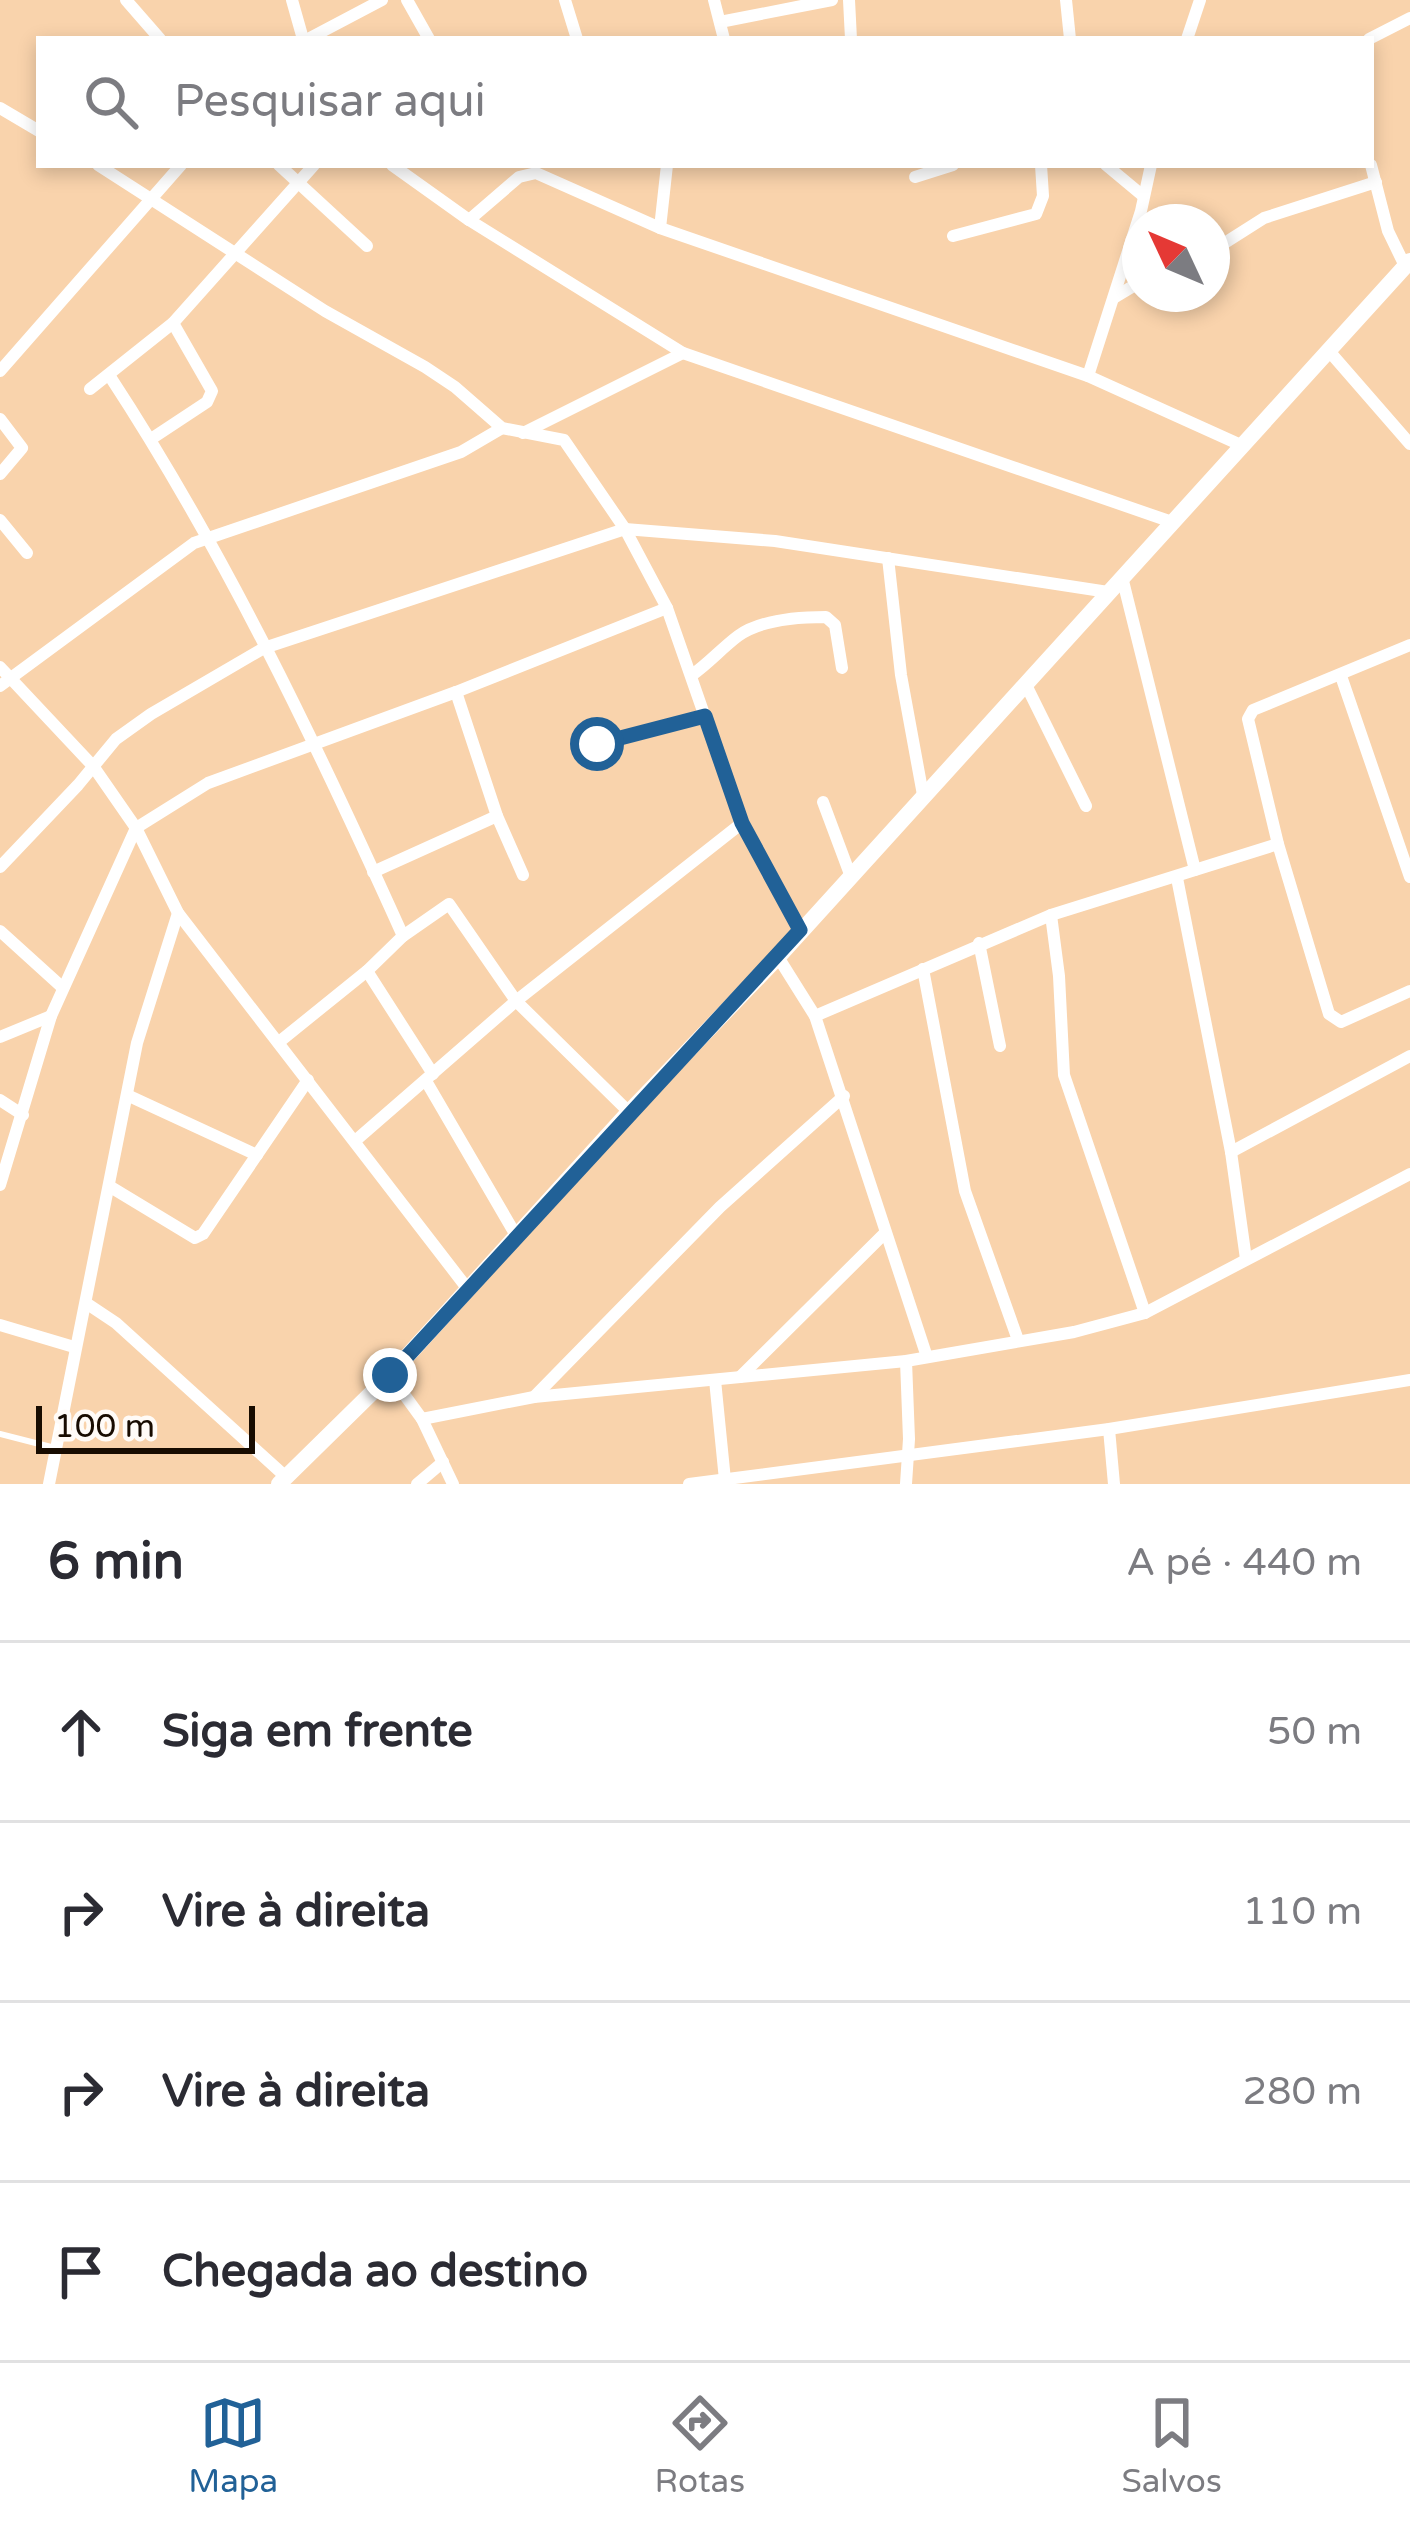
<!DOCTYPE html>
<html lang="pt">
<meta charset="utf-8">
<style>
:root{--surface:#fff;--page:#f2f2f3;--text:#2b2b33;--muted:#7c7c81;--line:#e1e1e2;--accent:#216197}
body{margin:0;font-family:"Varela Round",sans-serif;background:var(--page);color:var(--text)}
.compass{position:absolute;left:1122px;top:204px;width:108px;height:108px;border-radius:50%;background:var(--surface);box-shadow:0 6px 18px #0003;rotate:314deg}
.scale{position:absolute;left:36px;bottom:30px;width:219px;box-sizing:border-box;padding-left:12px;border:6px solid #180c01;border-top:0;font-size:33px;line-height:42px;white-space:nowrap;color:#180c01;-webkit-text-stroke:9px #fffbf7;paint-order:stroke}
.stop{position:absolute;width:36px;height:36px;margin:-27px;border:9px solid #216197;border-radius:50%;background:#fff}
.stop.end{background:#216197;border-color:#fff;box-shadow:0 3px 12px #0008}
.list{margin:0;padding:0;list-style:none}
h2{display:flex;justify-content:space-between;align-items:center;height:156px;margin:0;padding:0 48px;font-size:51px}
h2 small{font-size:39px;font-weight:400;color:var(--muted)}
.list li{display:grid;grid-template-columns:78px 1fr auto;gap:36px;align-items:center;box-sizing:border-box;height:180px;padding:0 48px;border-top:3px solid var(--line)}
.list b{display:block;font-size:45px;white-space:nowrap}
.list em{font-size:39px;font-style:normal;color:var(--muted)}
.icon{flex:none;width:66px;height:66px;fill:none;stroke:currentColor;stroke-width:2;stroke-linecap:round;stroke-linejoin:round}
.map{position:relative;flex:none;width:1410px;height:1484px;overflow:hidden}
.search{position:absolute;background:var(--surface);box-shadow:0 6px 18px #0003;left:36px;right:36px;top:36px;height:132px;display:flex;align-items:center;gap:30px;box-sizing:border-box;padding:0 42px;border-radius:0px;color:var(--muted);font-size:45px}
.sheet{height:876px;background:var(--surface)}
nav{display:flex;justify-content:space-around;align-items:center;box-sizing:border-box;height:168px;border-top:3px solid var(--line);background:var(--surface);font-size:33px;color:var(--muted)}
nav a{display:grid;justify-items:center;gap:6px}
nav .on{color:var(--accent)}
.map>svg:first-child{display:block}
</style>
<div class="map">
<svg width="1410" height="1484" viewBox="0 0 1410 1484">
<rect width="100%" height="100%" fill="#f9d3ac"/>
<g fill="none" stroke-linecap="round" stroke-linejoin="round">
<polyline stroke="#fff" stroke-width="6" points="0,1434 55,1448"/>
<g stroke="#fff" stroke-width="12">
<polyline points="126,0 160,39"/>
<polyline points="292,0 303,39"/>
<polyline points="407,0 429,39"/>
<polyline points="565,0 577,39"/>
<polyline points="714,0 724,39"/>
<polyline points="849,0 851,39"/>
<polyline points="1066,0 1070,39"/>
<polyline points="720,22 832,0"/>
<polyline points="308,39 382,0"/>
<polyline points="1187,39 1200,0"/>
<polyline points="1369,39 1410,18"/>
<polyline points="0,108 39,131"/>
<polyline points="98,165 325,311 425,367 455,387 502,428 564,440 625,529 667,608 742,823 800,930"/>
<polyline points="279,165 367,246"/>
<polyline points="392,165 469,220 683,353 1172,522"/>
<polyline points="1106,165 1142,195"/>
<polyline points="1371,165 1388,231 1405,266"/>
<polyline points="915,177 953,165"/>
<polyline points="469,220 519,177 536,173 660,228 1088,376 1243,446"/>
<polyline points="660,228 667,165"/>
<polyline points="953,236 1036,214 1043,196 1041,165"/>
<polyline points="1212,251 1264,218 1376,182"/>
<polyline points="1115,297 1140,282"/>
<polyline points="1329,351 1410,444"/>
<polyline points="0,371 181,165"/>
<path d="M109,375C225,552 316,743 403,936L367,971L279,1042"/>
<polyline points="1088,376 1141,211 1151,165"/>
<polyline points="90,389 173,323 314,165"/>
<polyline points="0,419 22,448 0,474"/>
<polyline points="523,433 683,353"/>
<polyline points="151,439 207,402 212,391 173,323"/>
<polyline points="0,520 27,553"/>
<polyline points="888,558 901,675 923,795"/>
<polyline points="1123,581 1195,870"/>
<polyline points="1410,645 1253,710 1248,719 1278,844 1329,1014 1341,1022 1410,991"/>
<polyline points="0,667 93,766 136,828 178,913 467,1288"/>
<path d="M692,675C709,663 722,648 738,636C760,620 799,617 826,617L835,625L842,668"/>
<polyline points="1341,676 1410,877"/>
<polyline points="1026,685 1086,806"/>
<polyline points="0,686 194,543 461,452 502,428"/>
<polyline points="456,692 497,816 523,875"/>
<polyline points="597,744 705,716"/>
<polyline points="823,802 851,877"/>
<polyline points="0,867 78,785 116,739 151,714 264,648 625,529 775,541 1108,592"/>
<polyline points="373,872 497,816"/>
<polyline points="1177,878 1231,1152 1246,1259"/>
<polyline points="1051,915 1059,976 1064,1075 1145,1313"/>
<polyline points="0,931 63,988"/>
<polyline points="403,936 449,904 516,1001 629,1112"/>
<polyline points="979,943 1000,1046"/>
<polyline points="778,957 815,1016 927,1357"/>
<polyline points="923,969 965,1191 1018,1340"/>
<polyline points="367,971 433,1074"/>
<polyline points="815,1016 1051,915 1278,844"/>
<polyline points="0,1037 51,1016"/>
<polyline points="426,1081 517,1237"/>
<polyline points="127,1095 257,1155"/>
<polyline points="0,1100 23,1115"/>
<polyline points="355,1141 516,1001 742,823"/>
<polyline points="1231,1152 1410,1056"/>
<polyline points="0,1185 51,1016 136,828 208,783 456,692 667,608"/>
<polyline points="109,1186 195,1238 203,1234 308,1080"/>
<polyline points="86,1303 116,1323 286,1477"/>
<polyline points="0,1325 74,1347"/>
<polyline points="906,1361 909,1439 906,1484"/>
<polyline points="390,1375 422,1419 453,1484"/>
<polyline points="740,1377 884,1234"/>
<polyline points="715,1380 725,1480"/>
<polyline points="534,1397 720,1207 844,1096"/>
<polyline points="422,1419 534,1397 906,1361 1074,1332 1145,1313 1410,1174"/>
<polyline points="1109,1429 1114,1484"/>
<polyline points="49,1484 137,1043 178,913"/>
<polyline points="417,1484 443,1462"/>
<polyline points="689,1484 1109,1429 1410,1380"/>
</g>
<polyline stroke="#fff" stroke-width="16" points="279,1484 390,1375 629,1112 778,957 1410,261"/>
</g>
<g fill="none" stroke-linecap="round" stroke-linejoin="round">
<polyline stroke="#216197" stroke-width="15" points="390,1375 800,930 742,823 705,716 597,744"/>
</g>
</svg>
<svg class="compass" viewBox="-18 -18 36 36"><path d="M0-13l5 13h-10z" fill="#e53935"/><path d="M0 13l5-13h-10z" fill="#7c7c81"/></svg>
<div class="scale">100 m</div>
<div class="stop" style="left:597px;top:744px"></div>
<div class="stop end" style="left:390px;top:1375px"></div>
<div class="search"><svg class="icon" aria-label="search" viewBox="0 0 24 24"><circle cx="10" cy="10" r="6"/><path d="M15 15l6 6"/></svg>Pesquisar aqui</div>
</div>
<section class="sheet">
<h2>6 min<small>A pé · 440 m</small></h2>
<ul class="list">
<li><svg class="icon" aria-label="ahead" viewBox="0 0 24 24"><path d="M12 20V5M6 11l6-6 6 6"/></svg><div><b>Siga em frente</b></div><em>50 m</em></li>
<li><svg class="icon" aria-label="right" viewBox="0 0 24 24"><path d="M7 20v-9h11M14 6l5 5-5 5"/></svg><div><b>Vire à direita</b></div><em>110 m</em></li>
<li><svg class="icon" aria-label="right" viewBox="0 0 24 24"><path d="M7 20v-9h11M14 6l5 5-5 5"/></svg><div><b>Vire à direita</b></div><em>280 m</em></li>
<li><svg class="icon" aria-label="arrive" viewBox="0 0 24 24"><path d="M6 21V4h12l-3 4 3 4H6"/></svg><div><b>Chegada ao destino</b></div></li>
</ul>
</section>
<nav>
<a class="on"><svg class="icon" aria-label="map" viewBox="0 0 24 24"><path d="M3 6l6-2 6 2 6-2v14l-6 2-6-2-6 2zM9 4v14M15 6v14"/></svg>Mapa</a>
<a><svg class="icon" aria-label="directions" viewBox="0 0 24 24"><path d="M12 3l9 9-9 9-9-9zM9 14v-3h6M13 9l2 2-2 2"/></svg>Rotas</a>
<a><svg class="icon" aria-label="saved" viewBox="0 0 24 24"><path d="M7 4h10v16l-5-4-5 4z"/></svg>Salvos</a>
</nav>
